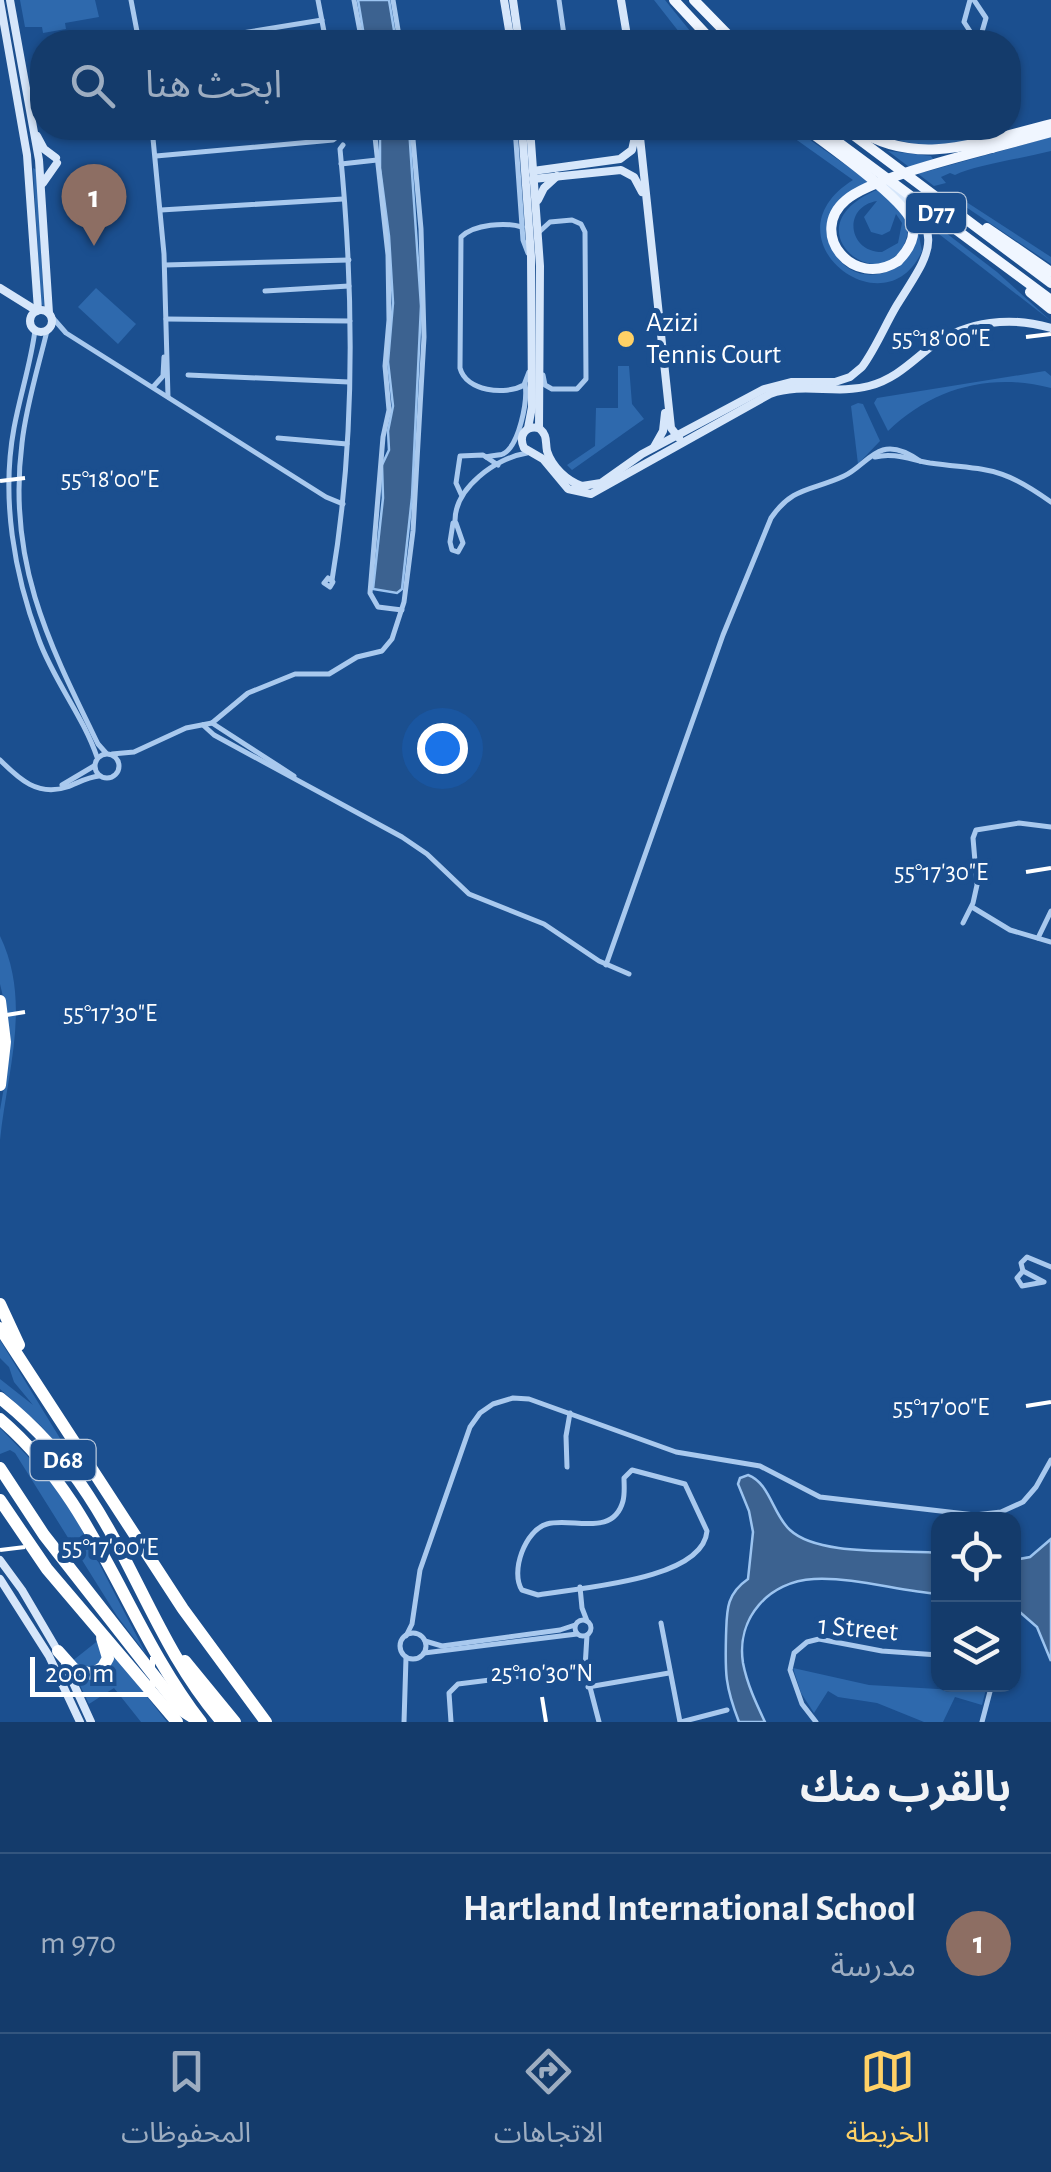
<!DOCTYPE html>
<html lang="ar">
<meta charset="utf-8">
<style>
:root{--surface:#143b6b;--page:#214673;--text:#f1f3f6;--muted:#9dadc1;--line:#33557e;--accent:#ffd166}
body{margin:0;font-family:"Alegreya Sans","Noto Sans Arabic",sans-serif;background:var(--page);color:var(--text);direction:rtl}
.controls{position:absolute;right:30px;bottom:30px;display:grid;overflow:hidden;border-radius:20px;box-shadow:0 2px 8px #0004}
.controls button{width:90px;height:90px;display:grid;place-items:center;padding:0;border:0;border-bottom:2px solid var(--line);background:var(--surface);color:var(--text);font:50px sans-serif}
.scale{position:absolute;left:30px;bottom:25px;width:125px;box-sizing:border-box;padding-left:10px;border:5px solid #fff;border-top:0;font-size:28px;line-height:35px;white-space:nowrap;color:#fff;-webkit-text-stroke:8px #1b4f8f;paint-order:stroke}
.you{position:absolute;left:442px;top:748px;width:35px;height:35px;margin:-25px;border:8px solid #fff;border-radius:50%;background:#1a73e8;box-shadow:0 0 0 15px #1a73e833}
.badge{display:grid;place-items:center;width:65px;height:65px;border-radius:50%;background:var(--accent);color:#fff;font-size:32px;font-weight:700}
.pin{position:absolute;translate:-50% -82px;filter:drop-shadow(0 2px 5px #0008)}
.pin::after{content:'';position:absolute;top:52px;width:35px;height:30px;background:inherit;clip-path:polygon(0 0,100% 0,50% 100%)}
.list{margin:0;padding:0;list-style:none}
h2{display:flex;justify-content:space-between;align-items:center;height:130px;margin:0;padding:0 40px;font-size:42px}
h2 small{font-size:32px;font-weight:400;color:var(--muted)}
.list li{display:grid;grid-template-columns:65px 1fr auto;gap:30px;align-items:center;box-sizing:border-box;height:180px;padding:0 40px;border-top:2px solid var(--line)}
.list b{display:block;font-size:38px;white-space:nowrap}
.list p{margin:0;font-size:32px;white-space:nowrap;color:var(--muted)}
.list em{font-size:32px;font-style:normal;color:var(--muted)}
.icon{flex:none;width:55px;height:55px;fill:none;stroke:currentColor;stroke-width:2;stroke-linecap:round;stroke-linejoin:round}
.map{position:relative;flex:none;width:1051px;height:1722px;overflow:hidden;direction:ltr}
.search{position:absolute;background:var(--surface);box-shadow:0 2px 8px #0004;left:30px;right:30px;top:30px;height:110px;display:flex;align-items:center;gap:25px;box-sizing:border-box;padding:0 35px;border-radius:40px;color:var(--muted);font-size:38px}
.sheet{height:310px;background:var(--surface)}
nav{display:flex;justify-content:space-around;align-items:center;box-sizing:border-box;height:140px;border-top:2px solid var(--line);background:var(--surface);font-size:28px;color:var(--muted)}
nav a{display:grid;justify-items:center;gap:5px}
nav .on{color:var(--accent)}
.map>svg:first-child{display:block}
</style>
<div class="map">
<svg width="1051" height="1722" viewBox="0 0 1051 1722">
<rect width="100%" height="100%" fill="#1b4f8f"/>
<g fill="#2e69ad" fill-rule="evenodd">
<polygon points="20,0 95,0 99,17 65,23 66,29 43,33 42,27 25,27"/>
<polygon points="654,0 665,0 699,42 689,42 688,36 683,37"/>
<path d="M780,128H793L870,182C861,187 850,191 842,198C833,206 832,214 831,226C825,288 908,292 918,231L922,251C885,334 762,237 853,180Z"/>
<path d="M867,128C885,127 902,139 923,139C945,138 966,129 987,128C959,157 898,145 867,128Z"/>
<path d="M1051,137V151C1024,158 975,165 955,175L950,173L941,177L946,183L934,186L888,151L931,156L933,159L918,164L925,172Z"/>
<polygon points="33,168 37,170 44,306 41,304"/>
<path d="M879,189L909,222C903,315 776,231 879,189ZM877,201L864,217L871,232L882,235L890,231L896,214L902,223L898,243L882,252C848,252 842,207 877,201Z"/>
<polygon points="951,192 1051,257 1051,264 951,197"/>
<polygon points="933,223 997,272 1051,321 935,231"/>
<polygon points="96,288 136,324 118,344 78,307"/>
<polygon points="618,366 629,366 632,404 644,419 572,470 567,465 595,446 596,408 618,408"/>
<path d="M1045,371L1051,376V388C991,372 932,388 888,431L874,403L877,398Z"/>
<polygon points="858,403 863,404 880,441 858,464 851,406"/>
<path d="M0,936C32,1002 7,1072 0,1140V1110L7,1070L6,1009L0,984Z"/>
<polygon points="0,1340 80,1471 41,1426 0,1389 0,1379 33,1405 14,1382 9,1367 0,1358"/>
<polygon points="0,1428 46,1475 73,1513 146,1654 117,1616 15,1453 10,1450 0,1454"/>
<polygon points="100,1639 104,1651 100,1663 89,1669 71,1662"/>
<polygon points="108,1647 167,1722 141,1722 114,1688 89,1704 73,1671 91,1676"/>
<polygon points="793,1668 869,1685 972,1691 973,1685 987,1685 982,1705 955,1697 943,1722 924,1722 877,1703 838,1697 828,1691 814,1713 801,1693"/>
</g>
<g fill="#3c6290" stroke="#9cc4f0" stroke-width="2.5">
<polygon points="358,0 389,0 396,42 365,42"/>
<polygon points="380,128 409,128 421,306 412,497 402,589 397,593 373,589 383,498 382,465 389,450 388,431 393,406 388,362 393,303 389,236 380,168"/>
<path d="M748,1475C770,1483 773,1515 790,1530C819,1557 900,1549 938,1553V1594C898,1591 855,1577 814,1579C769,1581 736,1618 743,1663C747,1684 756,1703 765,1722H739C725,1686 725,1673 726,1636C727,1612 725,1595 748,1579L753,1532L749,1511L738,1484L740,1478Z"/>
<polygon points="1051,1539 1051,1661 1037,1627 1014,1607 1014,1560 1030,1557"/>
</g>
<g fill="none" stroke-linecap="round" stroke-linejoin="round">
<g stroke="#a9c9ee" stroke-width="5">
<polyline points="131,0 139,42"/>
<polyline points="318,0 326,42"/>
<polyline points="354,0 362,42"/>
<polyline points="393,0 400,42"/>
<polyline points="559,0 565,42"/>
<polyline points="970,0 964,22 977,42"/>
<polyline points="974,0 986,18 979,42"/>
<polyline points="186,42 322,20"/>
<polyline points="152,128 164,254 168,397"/>
<polyline points="374,128 388,255 389,320 385,366 389,410 383,437 370,593 378,607 402,610"/>
<polyline points="515,128 523,240 528,253"/>
<polyline points="979,140 989,128"/>
<polyline points="156,156 333,140 338,136 337,128"/>
<polyline points="341,164 377,160"/>
<polyline points="161,210 343,199"/>
<path d="M522,227C506,222 474,224 461,237L460,368C466,391 505,396 524,385L529,372"/>
<polyline points="538,233 550,222 572,220 581,224 585,232 586,379 577,389 552,389 545,385 543,375"/>
<polyline points="165,265 349,260"/>
<polyline points="265,291 349,286"/>
<polyline points="52,317 66,333 326,497 343,504"/>
<polyline points="166,319 350,321"/>
<path d="M35,330C31,363 20,395 14,428C1,498 14,574 39,640C54,681 83,716 97,757"/>
<path d="M47,331C38,368 26,406 22,443C7,561 48,642 98,744L106,753"/>
<polyline points="188,375 349,382"/>
<polyline points="153,387 163,376 164,357"/>
<polyline points="278,438 347,444"/>
<path d="M486,457C488,456 502,455 503,454C519,446 528,401 525,384"/>
<path d="M875,457C894,452 911,460 930,463C990,471 999,465 1051,502"/>
<polyline points="461,494 456,483 460,456 483,455 498,465"/>
<path d="M455,522C454,488 496,458 527,453"/>
<polygon points="453,523 456,523 463,543 458,552 452,550 450,542"/>
<polygon points="328,578 333,582 330,587 324,583"/>
<path d="M332,580C356,438 354,292 340,149L343,145"/>
<polyline points="212,723 294,776"/>
<polyline points="203,725 214,735 402,837 427,854 469,894 544,924 599,961 629,974"/>
<circle cx="107" cy="766" r="12"/>
<polyline points="112,754 134,752 186,728 212,723 248,693 295,674 329,674 357,657 382,651 392,639 404,602 413,531 424,337 421,229 412,128"/>
<path d="M0,760C19,779 38,797 67,787C78,783 87,777 99,776"/>
<polyline points="62,785 94,766"/>
<polyline points="972,907 1010,930 1051,942"/>
<polyline points="963,923 973,903 977,885 973,838 976,830 1019,823 1051,827"/>
<polyline points="1038,938 1051,911"/>
<path d="M606,965L723,635L771,518C793,486 812,491 844,476C858,470 869,454 883,450C896,446 910,454 920,461"/>
<polygon points="1023,1271 1044,1282 1022,1286 1017,1278"/>
<polyline points="1023,1271 1021,1263 1027,1257 1051,1267"/>
<polyline points="567,1467 566,1436 570,1413"/>
<path d="M632,1470L685,1484L707,1531C703,1581 576,1588 538,1595L522,1590C510,1572 525,1530 547,1524C572,1517 613,1538 623,1501C625,1493 624,1485 624,1478Z"/>
<polyline points="580,1587 582,1608 587,1621"/>
<circle cx="583" cy="1628" r="8"/>
<polyline points="661,1623 680,1722"/>
<circle cx="413" cy="1646" r="13"/>
<polyline points="587,1635 585,1668 599,1722"/>
<polyline points="406,1636 412,1624 420,1570 470,1427 480,1413 493,1404 513,1398 529,1399 676,1452 760,1466 820,1497 975,1515 1001,1512 1023,1502 1036,1487 1051,1460"/>
<polyline points="425,1641 442,1646 560,1630 575,1625"/>
<polyline points="424,1653 577,1634"/>
<polyline points="588,1687 669,1673"/>
<polyline points="404,1722 406,1658"/>
<polyline points="451,1722 449,1693 458,1684 585,1668"/>
<polyline points="681,1722 727,1710"/>
<polyline points="816,1722 802,1704 790,1670 794,1653 807,1642 819,1639 882,1651 938,1655"/>
<polyline points="982,1722 992,1684"/>
</g>
<g stroke="#d6e6fa" stroke-width="8">
<polyline points="10,0 39,160 49,313"/>
<polyline points="504,0 511,42"/>
<polyline points="513,0 519,42"/>
<polyline points="621,0 628,42"/>
<polyline points="0,1 27,155 38,310"/>
<polyline points="522,128 531,256 532,407 528,428"/>
<path d="M530,128L540,266L539,428C548,436 545,440 547,451C552,467 567,481 582,486L601,483L642,454L764,389L791,382H835L850,377L862,367C876,348 885,325 897,305C930,252 950,232 888,188"/>
<polyline points="639,128 671,428 679,438"/>
<polyline points="37,136 44,149 56,158"/>
<polyline points="533,171 620,159 632,150 636,132"/>
<polyline points="533,179 621,170 634,177 642,192"/>
<polyline points="43,183 57,163"/>
<polyline points="538,200 544,188 557,176"/>
<polyline points="0,288 37,311"/>
<circle cx="41" cy="321" r="11"/>
<path d="M539,428C526,425 518,435 524,448L543,459L568,489L591,494L770,394C803,382 836,395 869,386C896,379 912,361 933,345C968,321 1011,316 1051,328"/>
<polyline points="654,447 663,431 665,413"/>
<polyline points="0,1560 22,1590 59,1653"/>
<polyline points="0,1579 49,1656 80,1722"/>
<polyline points="65,1665 91,1722"/>
</g>
<g stroke="#f0f6ff" stroke-width="10">
<polyline points="674,0 713,42"/>
<polyline points="694,0 735,42"/>
<path d="M805,128C826,144 910,202 913,226C915,240 907,252 898,261"/>
<polyline points="819,128 1051,300"/>
<polyline points="844,128 1051,283"/>
<path d="M856,128C918,170 985,140 1051,124"/>
<polyline points="992,148 1051,132"/>
<polyline points="987,228 1051,272"/>
<polyline points="1030,292 1051,309"/>
</g>
<g stroke="#fff" stroke-width="12">
<polyline points="0,1001 5,1042 0,1085"/>
<polyline points="0,1304 19,1345"/>
<polyline points="0,1328 183,1609 266,1722"/>
<path d="M0,1398C34,1425 64,1458 88,1495C138,1571 161,1651 222,1722"/>
<path d="M0,1419C98,1503 124,1622 201,1722"/>
<polyline points="0,1468 44,1535 181,1710 197,1720"/>
<polyline points="0,1500 47,1569 177,1722"/>
<polyline points="58,1651 74,1669 92,1674 103,1667 108,1658 102,1638"/>
<polyline points="185,1661 235,1722"/>
</g>
<path stroke="#f0f6ff" stroke-width="10" d="M898,261C853,290 807,233 846,200C870,179 959,157 992,148"/>
</g>
<path fill="none" stroke="#fff" stroke-width="4" d="M1026,337L1051,334M0,481L25,478M1026,872L1051,868M0,1016L25,1012M1026,1406L1051,1402M0,1550L25,1547M542,1697L546,1722"/>
<circle fill="#ffd166" stroke="#1b4f8f" stroke-width="4" cx="626" cy="339" r="10"/>
<g text-anchor="middle" dominant-baseline="central" stroke-width="10" stroke-linejoin="round" paint-order="stroke">
<g fill="#1b4f8f" stroke="#bbcadd" stroke-width="2.5">
<rect x="906" y="193" width="60" height="40" rx="8"/>
<rect x="30.5" y="1440" width="65" height="40" rx="8"/>
</g>
<g font-size="25" font-weight="bold" fill="#fff">
<text x="936" y="213">D77</text>
<text x="63" y="1460">D68</text>
</g>
<g font-size="28" fill="#fff" stroke="#1b4f8f" text-anchor="start">
<text x="646" y="323">Azizi<tspan x="646" dy="32">Tennis Court</tspan></text>
</g>
<g font-size="28" fill="#fff" stroke="#1b4f8f">
<text transform="translate(858 1629) rotate(5)">1 Street</text>
</g>
</g>
<g font-size="25" text-anchor="middle" fill="#fff" stroke="#1b4f8f" stroke-width="10" stroke-linejoin="round" paint-order="stroke">
<text x="941" y="346">55°18'00"E</text>
<text x="110" y="487">55°18'00"E</text>
<text x="941" y="880">55°17'30"E</text>
<text x="110" y="1021">55°17'30"E</text>
<text x="941" y="1415">55°17'00"E</text>
<text x="110" y="1555">55°17'00"E</text>
<text x="542" y="1681">25°10'30"N</text>
</g>
</svg>
<div class="controls">
<button><svg class="icon" aria-label="locate" viewBox="0 0 24 24"><circle cx="12" cy="12" r="6"/><path d="M12 2v4M12 18v4M2 12h4M18 12h4"/></svg></button>
<button><svg class="icon" aria-label="layers" viewBox="0 0 24 24"><path d="M12 4l9 5-9 5-9-5zM3 14l9 5 9-5"/></svg></button>
</div>
<div class="scale">200 m</div>
<div class="you"></div>
<div class="pin badge" style="left:94px;top:246px;background:#8d6e63">1</div>
<div class="search"><svg class="icon" aria-label="search" viewBox="0 0 24 24"><circle cx="10" cy="10" r="6"/><path d="M15 15l6 6"/></svg>ابحث هنا</div>
</div>
<section class="sheet">
<h2>بالقرب منك<small></small></h2>
<ul class="list">
<li><span class="badge" style="background:#8d6e63">1</span><div><b>Hartland International School</b><p>مدرسة</p></div><em>970 m</em></li>
</ul>
</section>
<nav>
<a class="on"><svg class="icon" aria-label="map" viewBox="0 0 24 24"><path d="M3 6l6-2 6 2 6-2v14l-6 2-6-2-6 2zM9 4v14M15 6v14"/></svg>الخريطة</a>
<a><svg class="icon" aria-label="directions" viewBox="0 0 24 24"><path d="M12 3l9 9-9 9-9-9zM9 14v-3h6M13 9l2 2-2 2"/></svg>الاتجاهات</a>
<a><svg class="icon" aria-label="saved" viewBox="0 0 24 24"><path d="M7 4h10v16l-5-4-5 4z"/></svg>المحفوظات</a>
</nav>
